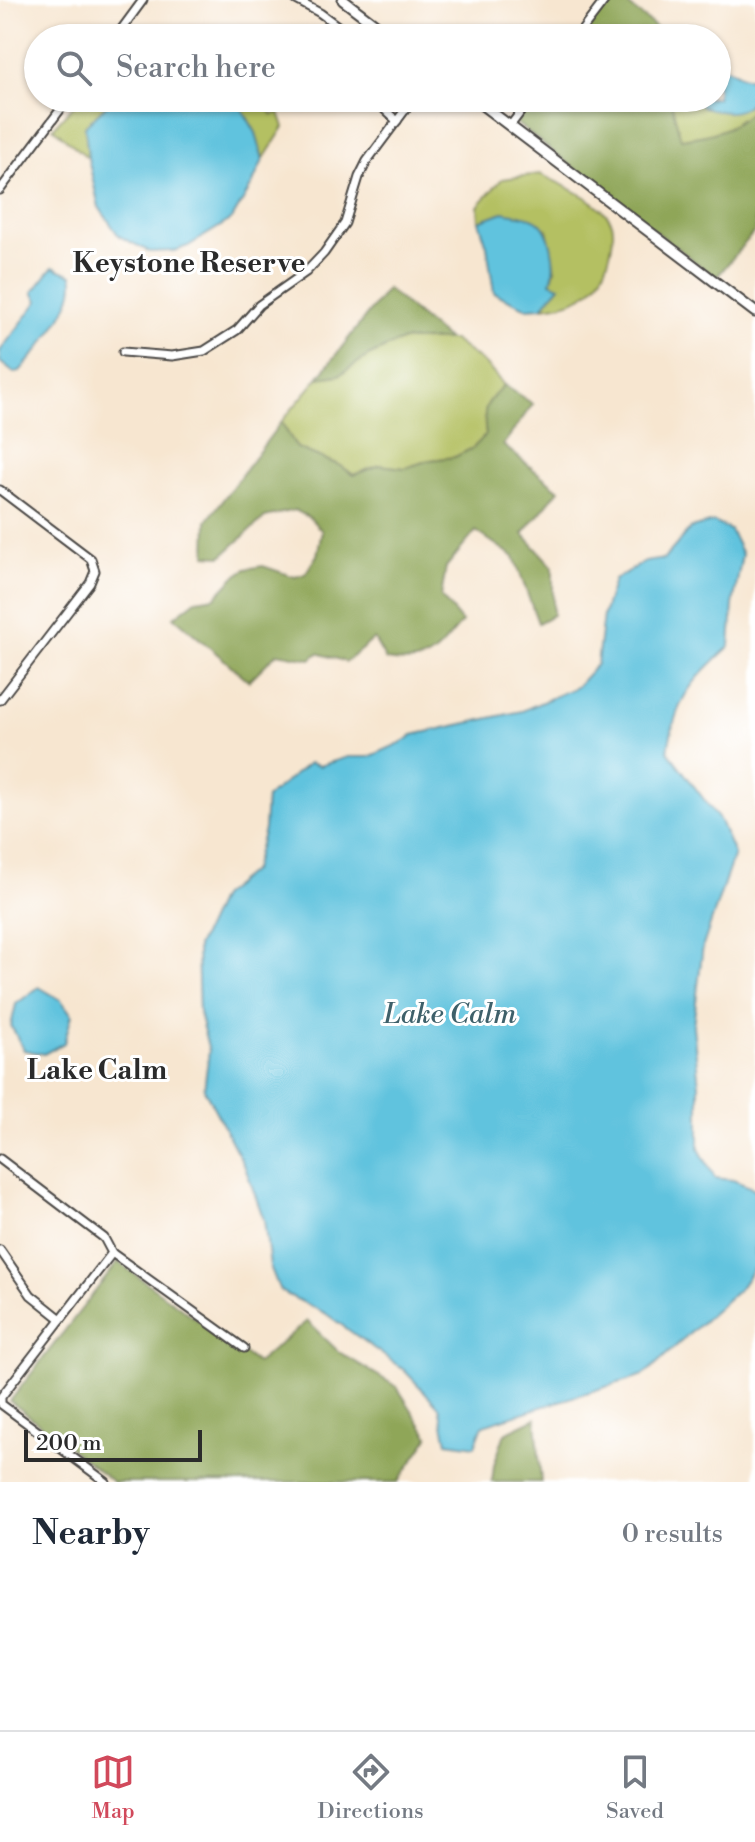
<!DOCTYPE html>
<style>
:root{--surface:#fff;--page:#f2f2f3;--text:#1f2937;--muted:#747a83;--line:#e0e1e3;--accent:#d1495b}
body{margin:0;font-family:"Libre Bodoni",serif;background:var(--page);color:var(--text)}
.scale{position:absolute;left:24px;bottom:20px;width:178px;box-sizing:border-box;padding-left:8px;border:4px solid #2b2b2b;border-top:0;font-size:22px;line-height:28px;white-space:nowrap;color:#2b2b2b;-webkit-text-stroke:6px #fff;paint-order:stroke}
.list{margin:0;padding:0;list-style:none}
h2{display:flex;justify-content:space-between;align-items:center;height:104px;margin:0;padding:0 32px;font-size:34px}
h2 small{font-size:26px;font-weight:400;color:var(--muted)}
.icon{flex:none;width:44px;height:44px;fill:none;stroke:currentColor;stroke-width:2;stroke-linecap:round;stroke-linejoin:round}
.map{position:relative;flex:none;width:755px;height:1482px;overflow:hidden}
.search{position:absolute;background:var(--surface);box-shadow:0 2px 6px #0004;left:24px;right:24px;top:24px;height:88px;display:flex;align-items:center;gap:20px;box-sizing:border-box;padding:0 28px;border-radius:44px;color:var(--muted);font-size:30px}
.sheet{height:248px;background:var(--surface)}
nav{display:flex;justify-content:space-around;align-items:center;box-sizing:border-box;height:112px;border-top:2px solid var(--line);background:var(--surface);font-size:22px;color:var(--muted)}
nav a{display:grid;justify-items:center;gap:4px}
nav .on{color:var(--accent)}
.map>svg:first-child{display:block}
</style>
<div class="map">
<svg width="755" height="1482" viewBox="0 0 755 1482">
<rect width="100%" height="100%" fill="#fff"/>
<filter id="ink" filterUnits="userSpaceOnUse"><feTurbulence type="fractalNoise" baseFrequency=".0125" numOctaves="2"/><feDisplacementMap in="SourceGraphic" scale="16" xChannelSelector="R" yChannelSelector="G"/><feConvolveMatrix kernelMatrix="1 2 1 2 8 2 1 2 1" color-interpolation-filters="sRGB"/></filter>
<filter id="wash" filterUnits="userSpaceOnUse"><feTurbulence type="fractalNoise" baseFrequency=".006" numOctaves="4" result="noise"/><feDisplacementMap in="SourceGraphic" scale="32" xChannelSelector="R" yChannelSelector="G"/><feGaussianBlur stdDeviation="1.8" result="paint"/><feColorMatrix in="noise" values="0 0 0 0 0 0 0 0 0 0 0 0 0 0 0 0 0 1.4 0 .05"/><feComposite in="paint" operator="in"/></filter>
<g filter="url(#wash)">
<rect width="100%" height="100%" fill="#f7e6d0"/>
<g fill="#b4c062" stroke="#707646" stroke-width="2">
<path d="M755,95V108C730,131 713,135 680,139L670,98H697L701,106L749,104Z"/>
<polygon points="80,98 114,98 85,126 88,158 53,128"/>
<polygon points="236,98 260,98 273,115 279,112 284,127 263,160 256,133"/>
<path d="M540,174C560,184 603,201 612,223C615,232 612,245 610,254C601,291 579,304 542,307L559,287L551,282L555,270L547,229L503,212L479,221L478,206L502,179Z"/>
<path d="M403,340H453L485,364L504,385C485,404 482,408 486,435L473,448L455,457L430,460L405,468L380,465L354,475L341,466L297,448L281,422L318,378L339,375L368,356Z"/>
</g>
<g fill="#8fa658" stroke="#5d6842" stroke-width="2">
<polygon points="610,0 622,0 669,38 581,38"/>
<path d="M535,98H670L681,139C713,135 730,131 755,108V231L716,278L516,123Z"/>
<polygon points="387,289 448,340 403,340 368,356 339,375 318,378"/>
<path d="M504,385L533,404L503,445L559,490L523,534L553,567V615L538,623L514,557L476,531L446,567L441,597L462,622C436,653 430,667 386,660L374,639L346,662L318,653L311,659L277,653L249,681L174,617L196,600L215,597L234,577L246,569L263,566L295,577L305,574L317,555L322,531L310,518L295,510L265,517L222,556L206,555L207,521L281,422L297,448L341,466L353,475L380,465L405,468L430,460L455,457L473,448L486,435C482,408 485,404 504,385Z"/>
<polygon points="118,1262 257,1363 307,1321 339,1352 397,1387 429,1437 398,1482 113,1482 10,1401"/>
<polygon points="536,1418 541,1482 492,1482 494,1465 505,1433"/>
</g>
<g fill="#60c3de" stroke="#467784" stroke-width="2">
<path d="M717,63L742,76L755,80C755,117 728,116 701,106L697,98H717Z"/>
<polygon points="114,98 236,98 256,133 263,160 252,185 232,219 188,246 174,251 150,252 119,236 99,207 88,158 85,126"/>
<path d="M503,212C512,214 526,215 534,219C552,227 557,266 551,282L560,286L542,307L527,308L494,293L487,246L479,221Z"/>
<path d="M53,267L72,275C80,302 37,352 19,372L14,373L0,362V351L38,301L33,292Z"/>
<path d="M714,522L730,530L742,554L733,605L730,646C691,682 676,697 668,751L720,821L734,854L703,946L693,1026L699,1085V1149L715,1178L733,1180L755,1189V1266L740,1288L644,1375L483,1425L475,1446L447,1442L439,1407L404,1370L325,1313L280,1291L270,1266L264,1220L245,1167L204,1089L209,1051L199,1013L197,947L220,897L253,870L264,829L266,798L309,763L319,766L348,757H369L405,741L413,735L522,711L576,687L597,664L603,615L614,580L645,562L664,559L691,528Z"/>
<polygon points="39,987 61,1000 72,1015 64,1043 44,1054 24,1050 11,1026 16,1004"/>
</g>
</g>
<g filter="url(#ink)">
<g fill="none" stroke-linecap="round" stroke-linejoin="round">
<g stroke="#4a4744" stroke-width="11">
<g id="minor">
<polyline points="296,0 320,13 354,38"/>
<polyline points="115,38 143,0"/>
<polyline points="576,38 605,0"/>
<polyline points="382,98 385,110 397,121"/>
<polyline points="510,126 531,98"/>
<polyline points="0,190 69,98"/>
<polyline points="123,352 172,356 204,351 237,330 259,305 306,272 324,253 345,223 359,177 367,161 408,106 419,98"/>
<polyline points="0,490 91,559 95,571 90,583 0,700"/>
<polyline points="0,1159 104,1238 112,1253 1,1397 1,1404 106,1482"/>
<polyline points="0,1250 31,1295 61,1319"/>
<polyline points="112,1253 244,1348"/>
</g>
</g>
<g stroke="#4a4744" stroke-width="13">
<g id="secondary">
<polyline points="343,0 393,38"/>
<polyline points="473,98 755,312"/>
</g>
</g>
<use href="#minor" stroke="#fff" stroke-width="7"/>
<use href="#secondary" stroke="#fff" stroke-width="9"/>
</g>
</g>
<g text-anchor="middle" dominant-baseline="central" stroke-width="6" stroke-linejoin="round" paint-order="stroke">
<g font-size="28" font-weight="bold" fill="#2b2b2b" stroke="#fff">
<text x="189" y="263">Keystone Reserve</text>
<text x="97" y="1070">Lake Calm</text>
</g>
<g font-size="28" font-style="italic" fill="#3e606a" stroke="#fff">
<text x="450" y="1014">Lake Calm</text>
</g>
</g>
</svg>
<div class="scale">200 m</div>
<div class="search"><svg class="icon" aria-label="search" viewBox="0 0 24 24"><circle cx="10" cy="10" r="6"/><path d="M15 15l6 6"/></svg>Search here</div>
</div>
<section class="sheet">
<h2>Nearby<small>0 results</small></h2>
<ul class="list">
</ul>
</section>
<nav>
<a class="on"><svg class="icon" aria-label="map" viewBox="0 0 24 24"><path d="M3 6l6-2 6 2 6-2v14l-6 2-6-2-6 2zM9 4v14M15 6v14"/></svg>Map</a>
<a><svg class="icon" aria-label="directions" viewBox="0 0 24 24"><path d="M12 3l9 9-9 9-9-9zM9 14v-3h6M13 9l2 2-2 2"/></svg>Directions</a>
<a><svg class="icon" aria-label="saved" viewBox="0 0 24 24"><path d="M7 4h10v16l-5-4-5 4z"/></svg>Saved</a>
</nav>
